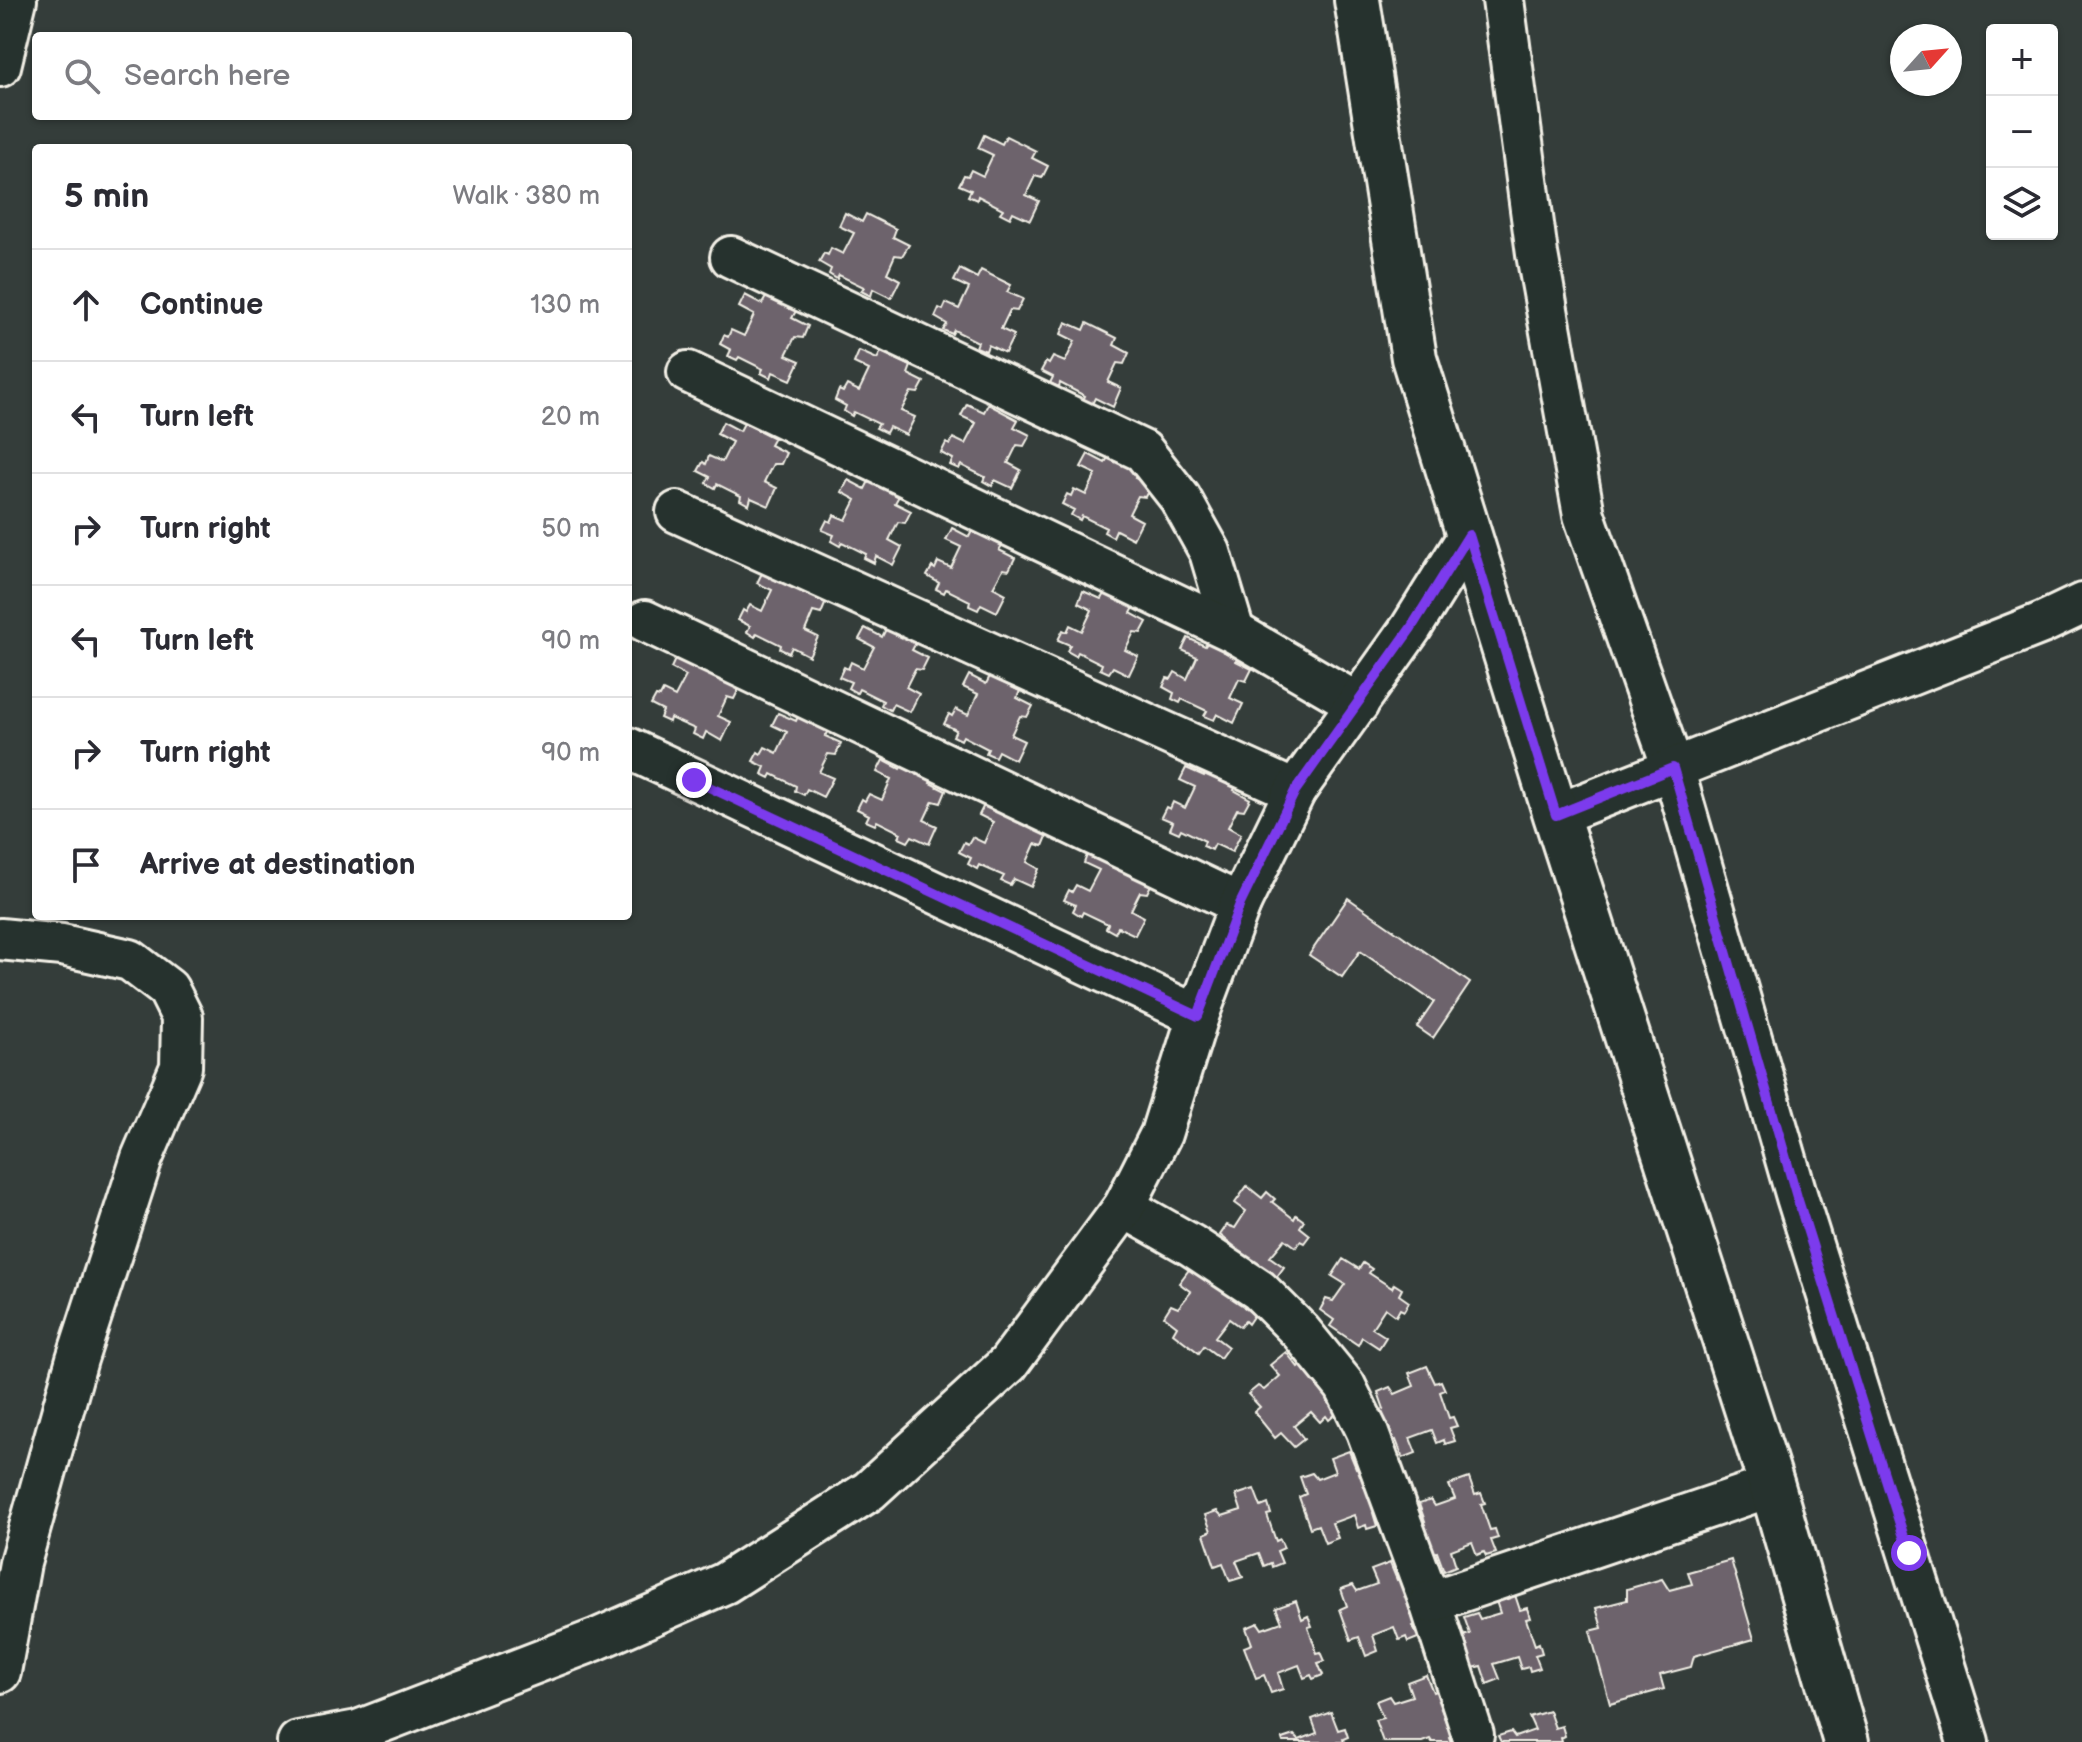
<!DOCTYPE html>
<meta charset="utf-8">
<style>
:root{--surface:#fff;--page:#f7f7f7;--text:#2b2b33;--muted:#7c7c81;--line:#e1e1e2}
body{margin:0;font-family:"Balsamiq Sans",sans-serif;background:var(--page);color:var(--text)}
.controls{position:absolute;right:24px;top:24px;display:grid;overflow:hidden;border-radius:8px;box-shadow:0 2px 6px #0004}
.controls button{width:72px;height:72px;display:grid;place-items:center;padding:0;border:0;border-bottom:2px solid var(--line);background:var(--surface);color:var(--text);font:40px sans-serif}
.compass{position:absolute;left:1890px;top:24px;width:72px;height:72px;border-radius:50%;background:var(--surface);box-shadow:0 2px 6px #0004;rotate:63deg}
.stop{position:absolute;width:24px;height:24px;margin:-18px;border:6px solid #7c3aed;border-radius:50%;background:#fff}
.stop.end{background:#7c3aed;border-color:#fff;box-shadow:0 2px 8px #0008}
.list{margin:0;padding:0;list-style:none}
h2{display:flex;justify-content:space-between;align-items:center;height:104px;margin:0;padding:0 32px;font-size:34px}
h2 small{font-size:26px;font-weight:400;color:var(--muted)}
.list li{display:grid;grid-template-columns:52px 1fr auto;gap:24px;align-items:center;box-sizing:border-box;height:112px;padding:0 32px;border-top:2px solid var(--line)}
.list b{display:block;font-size:30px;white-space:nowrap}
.list em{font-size:26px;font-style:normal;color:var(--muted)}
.icon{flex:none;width:44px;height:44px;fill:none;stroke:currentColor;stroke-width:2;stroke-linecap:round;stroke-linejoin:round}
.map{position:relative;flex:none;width:2082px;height:1742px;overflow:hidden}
.search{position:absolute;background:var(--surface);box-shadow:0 2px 6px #0004;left:32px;top:32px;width:600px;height:88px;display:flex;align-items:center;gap:20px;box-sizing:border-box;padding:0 28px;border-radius:8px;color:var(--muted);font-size:30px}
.panel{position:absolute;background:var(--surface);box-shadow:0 2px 6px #0004;left:32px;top:144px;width:600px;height:776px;border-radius:8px}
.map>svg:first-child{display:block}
</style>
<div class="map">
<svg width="2082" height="1742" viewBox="0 0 2082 1742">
<rect width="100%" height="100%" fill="#343d3a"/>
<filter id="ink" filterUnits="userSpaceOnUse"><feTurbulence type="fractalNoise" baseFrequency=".0125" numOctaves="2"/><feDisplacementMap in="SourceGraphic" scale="16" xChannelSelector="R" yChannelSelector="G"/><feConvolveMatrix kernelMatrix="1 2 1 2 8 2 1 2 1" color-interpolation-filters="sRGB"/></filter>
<g filter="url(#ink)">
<g fill="#6d646c" stroke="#f4f1e8" stroke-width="2">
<polygon points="984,135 1002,144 1006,136 1036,151 1032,158 1048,166 1042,178 1035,176 1026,195 1039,201 1030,220 1013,212 1010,218 1000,213 1003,209 978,196 977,200 968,196 971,190 959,185 964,175 968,176 971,170 983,176 993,155 978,148"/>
<polygon points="845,213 862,222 866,214 896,229 893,237 909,245 902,256 895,255 887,273 900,280 891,298 873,289 871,296 861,291 864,287 839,275 837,279 829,274 831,269 819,262 824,253 828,255 831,248 843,254 854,233 839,226"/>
<polygon points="960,269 977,278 981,270 1011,285 1007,292 1023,299 1017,311 1010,310 1001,329 1014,335 1005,353 988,345 986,351 976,347 978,342 954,330 952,334 943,330 947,324 935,317 939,308 943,310 946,303 959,309 969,288 954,281"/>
<polygon points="745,295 762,304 766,297 796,311 792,318 808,326 803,338 795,337 786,355 800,361 791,380 773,372 771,378 761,373 763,369 739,357 737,360 728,356 731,350 720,344 724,335 728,337 731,330 744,336 754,315 739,307"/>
<polygon points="1066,322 1084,330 1087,323 1117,338 1114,345 1129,353 1124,364 1117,363 1108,382 1121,388 1113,407 1095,398 1092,404 1083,400 1085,396 1060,383 1059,387 1050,383 1053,377 1041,371 1046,362 1049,364 1053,357 1065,362 1075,341 1061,334"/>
<polygon points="859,351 877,359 881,352 911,366 908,374 924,382 918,393 911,392 901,411 915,417 906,435 889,427 886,433 876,428 879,424 854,412 852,416 844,411 846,406 835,400 839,390 843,392 847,385 859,391 869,370 854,363"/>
<polygon points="967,404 984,412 988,404 1018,420 1014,427 1030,435 1024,446 1017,445 1008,463 1021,470 1012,488 995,480 992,486 983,481 985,477 961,465 959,469 950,465 953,459 941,453 946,443 950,445 953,438 965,444 976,423 961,416"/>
<polygon points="723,422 740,431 744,423 774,438 770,445 786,453 781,464 773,464 764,482 777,488 769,506 751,498 749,505 740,500 741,496 717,484 715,488 706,483 710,477 698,471 703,462 706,464 709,456 722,462 732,442 717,434"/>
<polygon points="1088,454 1105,463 1109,455 1139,470 1135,478 1151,485 1145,497 1138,496 1129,514 1142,521 1133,539 1116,530 1113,537 1104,532 1106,528 1082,516 1080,520 1071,515 1074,510 1062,504 1067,494 1071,496 1074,489 1086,495 1096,474 1081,467"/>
<polygon points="848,480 865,489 869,481 899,496 895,503 911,511 905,523 898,522 889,540 902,547 893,565 876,556 874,563 864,558 866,554 842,542 840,546 831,541 834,535 822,530 827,520 831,522 834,515 846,520 856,500 842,492"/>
<polygon points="952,528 969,537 973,529 1003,544 999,550 1015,558 1009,570 1003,569 993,587 1006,594 997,612 981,604 978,610 969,606 970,601 946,589 944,593 936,589 939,583 927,576 932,567 935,569 938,562 951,568 961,547 946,540"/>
<polygon points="763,571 826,602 821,614 813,612 805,631 818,637 809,656 792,647 789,653 780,649 781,645 757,633 755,637 747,632 750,626 738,620 743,610 746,612 750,605 762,611 772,590 757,583"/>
<polygon points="1083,591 1101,599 1105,592 1135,606 1131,613 1147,622 1141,633 1134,632 1125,650 1138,656 1129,675 1113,667 1109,673 1100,669 1102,664 1078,652 1076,656 1067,651 1070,645 1058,640 1063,630 1067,632 1070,625 1082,631 1092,610 1078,603"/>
<polygon points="865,628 882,637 886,629 916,643 912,650 928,658 922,670 915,669 906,687 919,694 910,712 893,704 890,710 881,705 883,701 859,689 857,693 848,688 851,682 839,677 844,667 848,669 851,662 863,668 874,647 859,639"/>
<polygon points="1188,638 1205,646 1210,639 1239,653 1236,661 1252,669 1246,681 1239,679 1230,698 1243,704 1234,723 1217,714 1214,720 1204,716 1207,711 1182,699 1180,703 1172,699 1174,693 1163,687 1167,678 1171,679 1175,672 1187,679 1197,657 1182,650"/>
<polygon points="676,657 740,687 734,699 727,697 718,716 731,722 722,741 706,732 703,739 693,734 695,729 670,718 669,722 660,718 663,711 651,705 656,696 660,697 663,691 675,697 686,676 671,668"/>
<polygon points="969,675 986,684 990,676 1020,691 1017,698 1033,706 1027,717 1020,716 1011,735 1024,741 1015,760 998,751 995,757 986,753 988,749 963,736 961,740 953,736 956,730 944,724 949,714 952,716 956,709 968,715 978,694 963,687"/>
<polygon points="778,713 796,721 799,714 829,729 825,736 841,743 836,755 828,754 819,772 833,778 823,797 807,789 804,795 795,791 796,786 772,774 770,778 762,774 765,767 753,761 758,752 761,754 765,747 777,753 787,732 772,725"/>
<polygon points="883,760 900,769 904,761 933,776 930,783 946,791 941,803 933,801 924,820 937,826 929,844 912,836 908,842 899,838 901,833 877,821 875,825 866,821 869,815 857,809 862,799 865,801 869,794 882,800 891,779 877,772"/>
<polygon points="1186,768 1204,776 1207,769 1237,784 1234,790 1250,799 1244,810 1237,809 1228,827 1241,834 1232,852 1215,844 1212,850 1203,846 1205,841 1181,829 1179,833 1170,829 1173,822 1161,817 1166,807 1170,809 1173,802 1185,808 1195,787 1180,780"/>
<polygon points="985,803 1048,834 1043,846 1035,844 1027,862 1039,869 1031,887 1014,879 1010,885 1001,881 1004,876 979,865 977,869 968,864 971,858 959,852 964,842 968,844 972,837 984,843 993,822 979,815"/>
<polygon points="1089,850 1153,881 1147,893 1140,892 1131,910 1144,917 1135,935 1118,927 1115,933 1106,928 1108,924 1083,912 1081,916 1073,911 1076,905 1064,900 1069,890 1072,892 1076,885 1088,891 1099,870 1084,863"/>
<polygon points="1348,898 1470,983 1433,1038 1417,1027 1434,1002 1360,951 1342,977 1309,955"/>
<polygon points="1247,1186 1262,1198 1267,1192 1275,1199 1272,1202 1294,1219 1296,1215 1304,1221 1300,1227 1310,1235 1304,1243 1300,1241 1296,1247 1285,1239 1270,1257 1284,1267 1276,1278 1261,1266 1255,1273 1228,1252 1234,1246 1220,1235 1227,1225 1235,1228 1246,1211 1235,1203"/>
<polygon points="1343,1259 1359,1269 1363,1263 1372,1269 1369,1273 1392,1288 1394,1284 1402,1289 1399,1295 1409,1302 1404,1311 1400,1309 1396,1316 1385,1308 1372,1328 1386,1337 1379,1348 1362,1337 1358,1345 1330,1326 1334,1320 1320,1310 1326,1299 1333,1301 1345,1284 1332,1276"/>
<polygon points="1191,1267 1248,1302 1244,1307 1254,1315 1248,1324 1245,1321 1240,1327 1229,1319 1215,1337 1228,1347 1220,1358 1204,1346 1199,1353 1173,1333 1177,1326 1164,1316 1171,1305 1178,1308 1191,1292 1179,1283"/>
<polygon points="1286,1352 1298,1367 1303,1362 1310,1370 1307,1373 1324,1393 1328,1391 1334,1399 1328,1403 1337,1413 1329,1420 1326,1416 1320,1422 1311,1412 1294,1426 1304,1439 1294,1447 1281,1433 1275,1438 1254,1412 1260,1407 1248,1394 1258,1386 1264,1390 1280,1376 1270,1365"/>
<polygon points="1427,1366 1435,1383 1441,1381 1445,1390 1440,1392 1449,1418 1453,1417 1457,1426 1450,1428 1455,1441 1445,1444 1444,1440 1437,1443 1432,1430 1410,1438 1416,1453 1403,1458 1396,1440 1388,1443 1377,1411 1384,1409 1378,1392 1390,1387 1395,1394 1414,1386 1409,1373"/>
<polygon points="1349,1451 1356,1468 1363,1466 1366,1476 1361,1477 1371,1503 1375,1502 1379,1511 1373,1513 1377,1526 1367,1529 1366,1525 1358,1528 1354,1515 1332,1523 1338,1538 1325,1543 1318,1525 1310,1528 1299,1497 1306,1494 1300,1477 1312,1473 1317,1479 1335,1472 1330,1458"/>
<polygon points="1469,1478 1475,1495 1481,1493 1485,1503 1481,1504 1490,1530 1495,1529 1498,1538 1491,1540 1496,1553 1486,1556 1484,1552 1477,1555 1472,1542 1451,1550 1456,1566 1444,1571 1437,1552 1429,1555 1417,1523 1425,1521 1419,1504 1431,1500 1435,1506 1455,1499 1449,1485"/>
<polygon points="1254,1489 1261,1507 1268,1504 1271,1514 1267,1515 1276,1541 1280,1539 1284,1548 1277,1551 1282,1563 1272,1567 1271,1563 1264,1566 1259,1553 1236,1561 1243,1577 1230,1581 1223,1563 1215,1566 1204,1534 1211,1531 1205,1515 1217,1511 1222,1516 1241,1510 1236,1495"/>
<polygon points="1731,1560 1754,1639 1694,1656 1691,1667 1660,1675 1664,1689 1610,1704 1590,1631 1602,1628 1596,1608 1627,1600 1627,1589 1662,1579 1669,1590 1692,1584 1688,1572"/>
<polygon points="1390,1563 1397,1580 1403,1578 1407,1588 1403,1589 1412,1615 1416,1614 1420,1623 1413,1626 1418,1638 1408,1642 1406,1637 1399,1640 1394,1627 1373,1635 1378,1651 1366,1656 1359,1637 1351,1640 1340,1609 1347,1606 1341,1589 1353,1585 1357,1591 1377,1584 1371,1570"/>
<polygon points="1514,1592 1520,1610 1527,1608 1530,1618 1526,1619 1535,1645 1539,1643 1542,1653 1535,1655 1540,1668 1530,1671 1529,1667 1521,1669 1517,1657 1494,1664 1500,1679 1487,1684 1481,1666 1473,1668 1462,1636 1470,1634 1464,1617 1477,1613 1480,1619 1500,1613 1495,1598"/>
<polygon points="1296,1601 1302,1619 1308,1616 1312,1626 1308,1627 1317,1653 1321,1652 1325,1661 1318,1663 1323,1675 1313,1679 1311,1675 1304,1678 1299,1665 1278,1673 1283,1689 1271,1693 1264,1675 1256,1678 1244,1647 1252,1644 1246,1628 1258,1623 1262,1629 1282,1622 1276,1608"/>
<polygon points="1426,1675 1433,1692 1439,1690 1443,1700 1438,1701 1448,1727 1452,1725 1455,1734 1449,1737 1451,1742 1432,1742 1430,1739 1422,1742 1383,1742 1375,1720 1383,1718 1376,1701 1389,1696 1393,1702 1412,1696 1407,1682"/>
<polygon points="1549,1711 1555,1728 1562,1726 1565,1736 1561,1738 1562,1742 1501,1742 1498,1736 1511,1732 1515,1737 1535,1730 1529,1717"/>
<polygon points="1331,1712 1338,1730 1345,1728 1348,1737 1343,1739 1344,1742 1283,1742 1282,1739 1294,1735 1299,1740 1317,1733 1312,1719"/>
</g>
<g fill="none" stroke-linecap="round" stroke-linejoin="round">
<g stroke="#f4f1e8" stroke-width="46">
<g id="minor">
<polyline points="1503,0 1537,254 1584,515 1673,768 1797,1197 1968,1742"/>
<polyline points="0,66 16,0"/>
<polyline points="731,257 1143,451 1180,498 1210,552 1234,632"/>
<polyline points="688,372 1234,632 1358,704"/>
<polyline points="677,512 1295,791"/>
<polyline points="645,621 1240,904"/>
<polyline points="628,748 1198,1016"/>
<polyline points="1556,815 2042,623 2082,604"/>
<polyline points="0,939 62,945 130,960 168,989 182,1017 181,1067 142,1158 77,1359 20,1563 0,1672"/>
<polyline points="1124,1207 1191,1245 1259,1290 1301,1332 1345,1386 1367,1431 1430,1602 1473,1735"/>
<polyline points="1430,1602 1772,1486"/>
<polyline points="298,1742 358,1731 595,1640 725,1583 869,1491 1008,1364 1124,1207 1161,1134 1198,1016 1240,904 1295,791 1411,628 1469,535"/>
</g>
</g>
<g stroke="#f4f1e8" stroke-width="50">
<polyline id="tertiary" points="1357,0 1414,358 1556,815 1772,1486 1846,1742"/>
</g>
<use href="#minor" stroke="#26332d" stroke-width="40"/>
<use href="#tertiary" stroke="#26332d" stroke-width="44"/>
</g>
</g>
<g fill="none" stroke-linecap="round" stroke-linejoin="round" filter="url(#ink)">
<polyline stroke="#7c3aed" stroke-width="10" points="694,780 1198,1016 1240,904 1295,791 1411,628 1469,535 1556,815 1673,768 1797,1197 1909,1553"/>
</g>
</svg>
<div class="controls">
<button>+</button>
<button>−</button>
<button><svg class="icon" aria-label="layers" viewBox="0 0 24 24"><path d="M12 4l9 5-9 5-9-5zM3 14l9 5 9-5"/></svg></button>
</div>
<svg class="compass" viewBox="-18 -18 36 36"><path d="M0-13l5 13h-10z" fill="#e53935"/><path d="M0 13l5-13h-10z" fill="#7c7c81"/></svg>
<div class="stop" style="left:1909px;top:1553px"></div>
<div class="stop end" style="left:694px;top:780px"></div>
<div class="search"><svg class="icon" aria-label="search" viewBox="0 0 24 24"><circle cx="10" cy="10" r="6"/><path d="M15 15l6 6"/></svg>Search here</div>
<section class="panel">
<h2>5 min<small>Walk · 380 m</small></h2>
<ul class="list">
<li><svg class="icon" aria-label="ahead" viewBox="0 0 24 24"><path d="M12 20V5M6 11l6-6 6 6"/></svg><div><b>Continue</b></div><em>130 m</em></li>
<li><svg class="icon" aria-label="left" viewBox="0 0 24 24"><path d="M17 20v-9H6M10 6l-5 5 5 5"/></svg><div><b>Turn left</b></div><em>20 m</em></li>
<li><svg class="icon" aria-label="right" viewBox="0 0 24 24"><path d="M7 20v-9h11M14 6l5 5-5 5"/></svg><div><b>Turn right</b></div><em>50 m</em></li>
<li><svg class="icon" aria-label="left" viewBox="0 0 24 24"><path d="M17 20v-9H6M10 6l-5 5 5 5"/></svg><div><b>Turn left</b></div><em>90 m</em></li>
<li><svg class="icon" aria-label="right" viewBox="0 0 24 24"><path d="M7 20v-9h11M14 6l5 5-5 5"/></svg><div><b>Turn right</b></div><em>90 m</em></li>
<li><svg class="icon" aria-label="arrive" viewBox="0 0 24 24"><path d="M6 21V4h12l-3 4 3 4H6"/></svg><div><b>Arrive at destination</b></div></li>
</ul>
</section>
</div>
